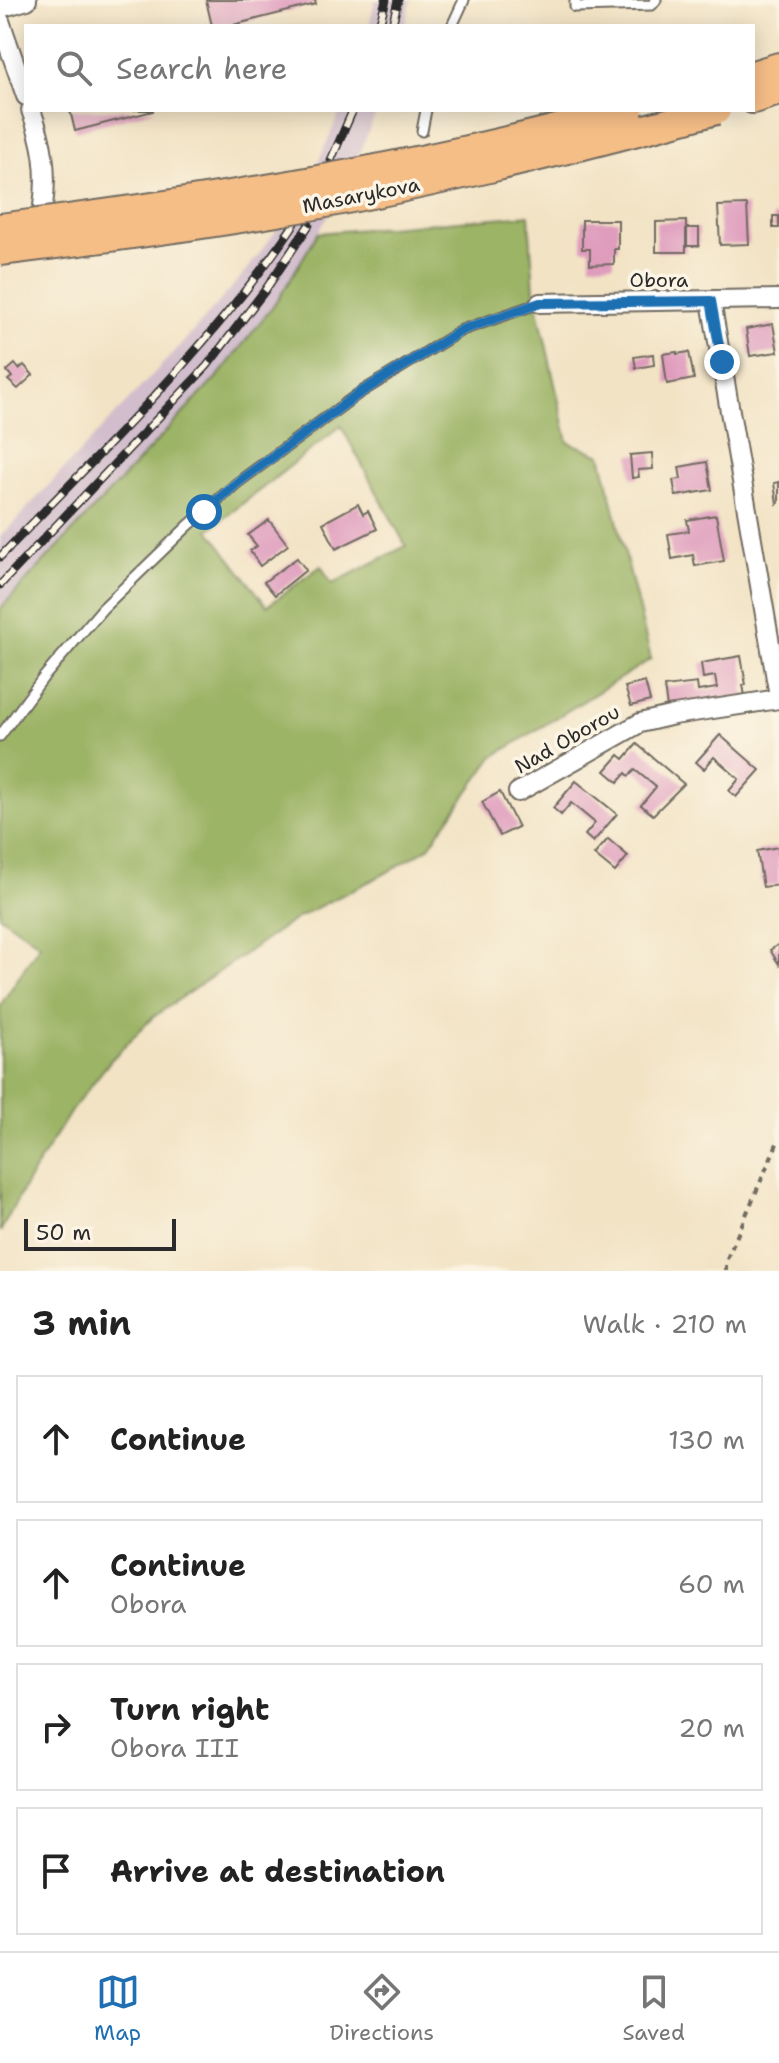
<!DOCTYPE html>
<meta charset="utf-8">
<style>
:root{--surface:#fff;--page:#f6f6f6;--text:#222;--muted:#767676;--line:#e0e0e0;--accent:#1f6fb2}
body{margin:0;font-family:"Shantell Sans",sans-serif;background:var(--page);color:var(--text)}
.scale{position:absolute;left:24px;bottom:20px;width:152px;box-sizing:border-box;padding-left:8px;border:4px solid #2b2b2b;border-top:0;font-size:22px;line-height:28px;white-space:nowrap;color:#2b2b2b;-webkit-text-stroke:6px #fcf5e5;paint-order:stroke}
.stop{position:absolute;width:24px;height:24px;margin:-18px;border:6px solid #1f6fb2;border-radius:50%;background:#fff}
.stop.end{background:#1f6fb2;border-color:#fff;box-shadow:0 2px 8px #0008}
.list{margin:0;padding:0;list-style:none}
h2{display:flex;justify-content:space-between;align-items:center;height:104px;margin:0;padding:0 32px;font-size:34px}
h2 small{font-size:26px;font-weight:400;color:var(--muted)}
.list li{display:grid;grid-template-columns:52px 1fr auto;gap:24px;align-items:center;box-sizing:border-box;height:128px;margin:0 16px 16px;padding:0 16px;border:2px solid var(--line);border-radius:0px}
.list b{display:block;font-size:30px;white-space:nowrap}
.list p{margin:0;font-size:26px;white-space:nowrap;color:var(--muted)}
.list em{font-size:26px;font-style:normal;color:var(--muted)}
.icon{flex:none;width:44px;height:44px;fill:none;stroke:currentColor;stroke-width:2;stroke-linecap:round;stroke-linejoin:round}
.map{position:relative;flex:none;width:779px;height:1271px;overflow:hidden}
.search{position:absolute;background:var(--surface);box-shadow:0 4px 20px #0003;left:24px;right:24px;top:24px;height:88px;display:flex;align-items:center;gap:20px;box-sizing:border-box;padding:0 28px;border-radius:0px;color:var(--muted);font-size:30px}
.sheet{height:680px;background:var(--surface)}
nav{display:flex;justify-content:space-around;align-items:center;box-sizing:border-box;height:112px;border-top:2px solid var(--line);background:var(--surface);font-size:22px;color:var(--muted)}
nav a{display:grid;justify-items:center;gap:4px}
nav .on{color:var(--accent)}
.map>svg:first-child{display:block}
</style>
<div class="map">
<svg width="779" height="1271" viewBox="0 0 779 1271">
<rect width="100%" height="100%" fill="#fcf5e5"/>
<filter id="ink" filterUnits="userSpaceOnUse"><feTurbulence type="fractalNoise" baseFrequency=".0125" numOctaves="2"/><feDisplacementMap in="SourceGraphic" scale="16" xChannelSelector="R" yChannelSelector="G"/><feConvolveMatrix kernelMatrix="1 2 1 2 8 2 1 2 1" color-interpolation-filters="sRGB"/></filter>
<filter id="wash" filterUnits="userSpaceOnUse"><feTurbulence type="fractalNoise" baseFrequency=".006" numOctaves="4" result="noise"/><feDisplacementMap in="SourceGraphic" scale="32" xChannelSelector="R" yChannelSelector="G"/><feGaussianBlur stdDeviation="1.8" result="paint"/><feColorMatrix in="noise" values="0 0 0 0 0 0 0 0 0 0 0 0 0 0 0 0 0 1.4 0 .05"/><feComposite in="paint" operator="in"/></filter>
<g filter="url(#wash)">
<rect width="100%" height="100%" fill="#f2e3c5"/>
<g fill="#d1bdcc">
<polygon points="375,0 411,0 405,26 369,26"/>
<polygon points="341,110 377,110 361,149 331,211 279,298 219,375 0,609 0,537 189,336 246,271 286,218 313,174"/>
</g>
<path fill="#9cb466" stroke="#647048" stroke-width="2" fill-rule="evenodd" d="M529,215L534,291L568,442L601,455L651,659L493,757L428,848L384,874L298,917L152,1018L111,1060L71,1111L27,1182L0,1232V1006L40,944L0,916V609L219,375L279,298L318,233ZM341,426L406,546L332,584L321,566L267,606L209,530Z"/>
<g id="blocks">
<g fill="#df9cbd">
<polygon points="206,0 315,0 316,4 229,26 212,26"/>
<polygon points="70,110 153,110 153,111 75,131"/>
<polygon points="747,205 749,244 720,245 718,206"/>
<rect x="773" y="216" width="6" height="12"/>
<polygon points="582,220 618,220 618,249 614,249 614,264 590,265 590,249 582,249"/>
<polygon points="686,221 686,252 656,252 656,222"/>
<rect x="687" y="228" width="12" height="18"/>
<polygon points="773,324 778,352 750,356 746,329"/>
<polygon points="677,352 677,354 689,352 694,379 667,384 663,354"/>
<polygon points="653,354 654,365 636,368 634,357"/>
<polygon points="15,364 19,369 24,365 33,375 18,389 8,380 12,377 7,371"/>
<polygon points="652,453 653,469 638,470 639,477 632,478 630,455"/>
<polygon points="707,462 712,490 676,496 673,480 681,479 679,467"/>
<polygon points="779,482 779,503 777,504 774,483"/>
<polygon points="358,504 363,514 368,511 377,529 336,549 323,523"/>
<polygon points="716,515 724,561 695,566 693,555 672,559 668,534 689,531 687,520"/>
<polygon points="269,520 288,545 260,566 250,551 257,546 248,535"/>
<polygon points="297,558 306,570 275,595 264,582"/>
<polygon points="741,656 746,685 743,685 745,696 667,707 664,687 697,683 698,691 717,688 715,676 703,678 701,663"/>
<polygon points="645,682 650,701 631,706 625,687"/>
<polygon points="720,735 760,770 736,797 729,791 739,779 714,757 704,769 696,762"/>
<polygon points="637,744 684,784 653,815 641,805 656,787 635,770 629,776 626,773 618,782 605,771 619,755 624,759"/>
<polygon points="576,781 617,814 593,842 585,835 595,823 571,803 561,815 553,808"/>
<polygon points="500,792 518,827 500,836 482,802"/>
<polygon points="608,839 628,856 615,872 594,855"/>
<polygon points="778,847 779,885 763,887 757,851"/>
<polygon points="779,944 779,964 770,950"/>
</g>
</g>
</g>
<g filter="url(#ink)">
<use href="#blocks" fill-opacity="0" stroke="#716b61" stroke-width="2"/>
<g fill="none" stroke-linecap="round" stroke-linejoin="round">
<g stroke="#716b61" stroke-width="13">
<g id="service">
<polyline points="575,0 575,7 652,5 656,0"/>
<polyline points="452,26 464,0"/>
<polyline points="422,131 426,110"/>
<polyline points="0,736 43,678 103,608 188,526 237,483 358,394 462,330 540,303"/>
</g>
</g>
<g stroke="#716b61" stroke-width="22">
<g id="minor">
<polyline points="0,8 27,0"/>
<polyline points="0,21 26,96"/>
<path d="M31,110C43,143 48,171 43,206"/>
<polyline points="711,301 779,696"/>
<polyline points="540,303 779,299"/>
<polyline points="518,792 640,723 674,715 779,699"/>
</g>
</g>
<g stroke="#716b61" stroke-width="32">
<g id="primary">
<polyline points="753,75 779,67"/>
<polyline points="753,99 779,91"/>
</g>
</g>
<polyline stroke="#716b61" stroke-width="4" stroke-dasharray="6 6" stroke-linecap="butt" points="726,1271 726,1261 779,1139"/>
<use href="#service" stroke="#fff" stroke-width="9"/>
<use href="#minor" stroke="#fff" stroke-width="18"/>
<use href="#primary" stroke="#f6be87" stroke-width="28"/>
<g stroke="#2b2b2b" stroke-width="9">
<g id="rail">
<polyline points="379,26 386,0"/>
<polyline points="392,26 398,0"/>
<polyline points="331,160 353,110"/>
<path d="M0,557C104,448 215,343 299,217"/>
<polyline points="0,585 207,366 266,289 309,225"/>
</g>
</g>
<use href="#rail" stroke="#fcf5e5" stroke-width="6" stroke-dasharray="18" stroke-linecap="butt"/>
<g stroke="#716b61" stroke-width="32" stroke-linecap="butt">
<g id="primary-bridge">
<path d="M0,228C212,201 423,167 629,110"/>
<path d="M0,251C91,240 181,228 271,213C421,187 569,150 716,110"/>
</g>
</g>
<use href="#primary-bridge" stroke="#f6be87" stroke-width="28"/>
</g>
</g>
<g fill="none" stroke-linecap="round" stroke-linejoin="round" filter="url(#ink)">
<polyline stroke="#1f6fb2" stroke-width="10" points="204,512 237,483 358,394 462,330 540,303 711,301 722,362"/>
</g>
<g text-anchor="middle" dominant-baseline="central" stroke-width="7" stroke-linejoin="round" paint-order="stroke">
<g font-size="20" fill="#2b2b2b" stroke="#fcf5e5">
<text transform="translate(361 195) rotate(-11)">Masarykova</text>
<text x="659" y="280">Obora</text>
<text transform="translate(567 739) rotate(-30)">Nad Oborou</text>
</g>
</g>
</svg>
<div class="scale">50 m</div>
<div class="stop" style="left:204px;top:512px"></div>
<div class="stop end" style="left:722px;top:362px"></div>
<div class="search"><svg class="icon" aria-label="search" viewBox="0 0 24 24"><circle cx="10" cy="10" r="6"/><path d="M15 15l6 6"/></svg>Search here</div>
</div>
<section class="sheet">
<h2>3 min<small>Walk · 210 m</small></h2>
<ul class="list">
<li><svg class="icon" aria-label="ahead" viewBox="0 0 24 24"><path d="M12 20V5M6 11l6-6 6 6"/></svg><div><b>Continue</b></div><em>130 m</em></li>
<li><svg class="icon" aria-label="ahead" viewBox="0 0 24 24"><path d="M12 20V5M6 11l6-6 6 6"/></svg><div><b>Continue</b><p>Obora</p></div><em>60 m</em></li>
<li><svg class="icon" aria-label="right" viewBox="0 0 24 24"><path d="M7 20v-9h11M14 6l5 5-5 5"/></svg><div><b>Turn right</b><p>Obora III</p></div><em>20 m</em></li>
<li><svg class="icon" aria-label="arrive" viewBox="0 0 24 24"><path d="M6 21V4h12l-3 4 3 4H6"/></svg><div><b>Arrive at destination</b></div></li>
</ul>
</section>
<nav>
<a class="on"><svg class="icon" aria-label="map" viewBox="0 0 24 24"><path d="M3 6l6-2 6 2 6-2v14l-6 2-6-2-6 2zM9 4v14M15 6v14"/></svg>Map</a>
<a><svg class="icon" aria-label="directions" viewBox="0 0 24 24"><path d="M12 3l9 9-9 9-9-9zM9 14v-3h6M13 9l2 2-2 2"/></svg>Directions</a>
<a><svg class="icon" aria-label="saved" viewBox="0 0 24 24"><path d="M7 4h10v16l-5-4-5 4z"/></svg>Saved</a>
</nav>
